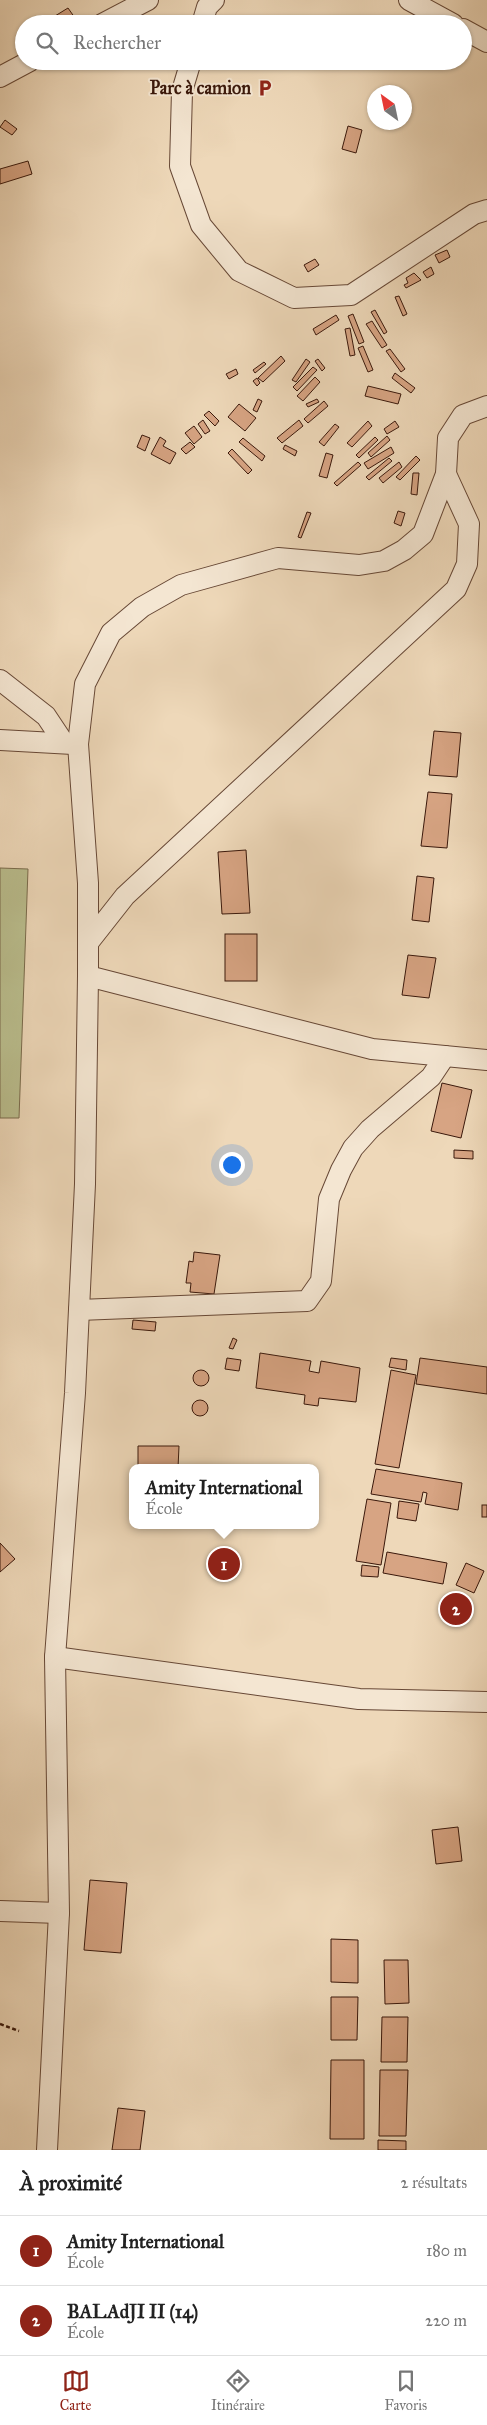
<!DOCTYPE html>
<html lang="fr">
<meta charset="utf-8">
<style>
:root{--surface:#fff;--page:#f2f2f2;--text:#222;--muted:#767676;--line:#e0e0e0;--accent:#8f2418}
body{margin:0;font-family:"IM FELL Great Primer",serif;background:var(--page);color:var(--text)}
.compass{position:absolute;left:367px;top:85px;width:45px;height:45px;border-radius:50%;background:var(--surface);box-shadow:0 1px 4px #0004;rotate:327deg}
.you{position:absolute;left:231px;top:1164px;width:18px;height:18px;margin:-12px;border:4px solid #fff;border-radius:50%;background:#1a73e8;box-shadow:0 0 0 8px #1a73e833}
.badge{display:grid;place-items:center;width:32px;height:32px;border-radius:50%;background:var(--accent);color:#fff;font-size:16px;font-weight:700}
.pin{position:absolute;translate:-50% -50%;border:2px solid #fff;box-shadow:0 1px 5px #0006}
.popup{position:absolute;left:129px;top:1464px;width:190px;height:65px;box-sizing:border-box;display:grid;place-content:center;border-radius:10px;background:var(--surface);filter:drop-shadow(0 1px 4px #0005);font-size:16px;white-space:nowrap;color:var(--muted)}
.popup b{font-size:19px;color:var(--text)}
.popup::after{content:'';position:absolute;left:50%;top:100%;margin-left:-10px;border:10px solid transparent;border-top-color:var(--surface)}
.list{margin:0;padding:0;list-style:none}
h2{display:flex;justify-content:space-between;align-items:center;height:65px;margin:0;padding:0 20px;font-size:21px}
h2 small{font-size:16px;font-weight:400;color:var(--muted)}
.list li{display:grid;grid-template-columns:32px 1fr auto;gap:15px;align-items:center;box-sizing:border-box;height:70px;padding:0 20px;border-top:1px solid var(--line)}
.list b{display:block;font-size:19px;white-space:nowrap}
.list p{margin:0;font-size:16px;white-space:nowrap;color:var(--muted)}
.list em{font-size:16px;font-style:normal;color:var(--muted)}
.icon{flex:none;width:28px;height:28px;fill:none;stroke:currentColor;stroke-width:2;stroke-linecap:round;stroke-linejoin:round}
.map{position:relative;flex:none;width:487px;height:2150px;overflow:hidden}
.search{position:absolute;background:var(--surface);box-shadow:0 1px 4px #0004;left:15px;right:15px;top:15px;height:55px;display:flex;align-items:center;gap:12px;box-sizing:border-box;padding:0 18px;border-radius:28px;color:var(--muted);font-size:19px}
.sheet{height:205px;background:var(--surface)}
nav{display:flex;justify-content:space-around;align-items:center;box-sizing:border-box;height:70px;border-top:1px solid var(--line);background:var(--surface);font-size:14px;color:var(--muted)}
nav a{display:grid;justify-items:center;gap:2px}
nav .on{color:var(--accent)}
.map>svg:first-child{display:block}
</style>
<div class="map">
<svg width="487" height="2150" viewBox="0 0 487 2150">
<rect width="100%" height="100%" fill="#eed8b9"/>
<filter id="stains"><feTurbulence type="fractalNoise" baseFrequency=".004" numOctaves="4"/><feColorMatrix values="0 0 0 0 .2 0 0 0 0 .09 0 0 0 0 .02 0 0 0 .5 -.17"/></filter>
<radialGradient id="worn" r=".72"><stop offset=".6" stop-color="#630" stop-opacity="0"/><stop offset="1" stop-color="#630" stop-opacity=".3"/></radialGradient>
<polygon fill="#babe8e" stroke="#7a6b4c" points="0,868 28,869 19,1118 0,1118"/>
<g fill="#d7a483" stroke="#3a180b">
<polygon points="68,8 75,18 66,24 60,24 55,16"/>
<polygon points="51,16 56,24 39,24"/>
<polygon points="5,120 17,129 12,135 0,127"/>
<polygon points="348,126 362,130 356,153 342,149"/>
<polygon points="28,161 32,174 0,184 0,169"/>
<polygon points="447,250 450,257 439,263 435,255"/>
<polygon points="315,259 319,265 308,272 304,265"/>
<polygon points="431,267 434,274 427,278 423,272"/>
<polygon points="414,273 421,280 406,288 404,285 408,283 406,278"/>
<polygon points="399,296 407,314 403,316 395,297"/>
<polygon points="375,310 387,332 384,334 371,312"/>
<polygon points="353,314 364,342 359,344 348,316"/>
<polygon points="336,315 339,320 316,335 313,329"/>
<polygon points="372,321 387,345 382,348 366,324"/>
<polygon points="350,328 355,355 350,356 345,329"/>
<polygon points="363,346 373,370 368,372 358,348"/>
<polygon points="390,349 405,369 401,372 386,351"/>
<polygon points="281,356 285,361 263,382 258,378"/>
<polygon points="306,359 310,362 296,382 292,380"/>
<polygon points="318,359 325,368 322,371 315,361"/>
<polygon points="264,362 266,364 255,373 253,370"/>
<polygon points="313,367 317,370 297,391 293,387"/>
<polygon points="236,369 238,374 229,379 226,374"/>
<polygon points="395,373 415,388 411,393 392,378"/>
<polygon points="315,377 320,382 303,401 297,396"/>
<polygon points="257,378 260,383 257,386 253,381"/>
<polygon points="368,386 401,394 398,404 365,396"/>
<polygon points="258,399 262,401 257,412 253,410"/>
<polygon points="317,399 319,402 308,407 306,404"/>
<polygon points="324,401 328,406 308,423 304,419"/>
<polygon points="239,404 256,418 245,431 228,417"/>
<polygon points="209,411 219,421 215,426 204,415"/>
<polygon points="203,420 210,431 205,434 198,424"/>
<polygon points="299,420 303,426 282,443 277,438"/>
<polygon points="368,421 372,426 352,447 347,443"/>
<polygon points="395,421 399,427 387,434 384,429"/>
<polygon points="335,424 339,427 324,446 319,442"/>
<polygon points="194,426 202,437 194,444 185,433"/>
<polygon points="142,435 150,438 145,451 137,447"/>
<polygon points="387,436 390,440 371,457 368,453"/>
<polygon points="160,437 166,441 163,446 176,453 170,464 151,454"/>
<polygon points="375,437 378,440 359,458 356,455"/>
<polygon points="243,438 265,456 262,461 239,442"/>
<polygon points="190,442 195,447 186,454 181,449"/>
<polygon points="285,445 297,451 295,456 283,449"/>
<polygon points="391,447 394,453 368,469 364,463"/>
<polygon points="232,449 252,470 248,474 228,453"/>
<polygon points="326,453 333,455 327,478 319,476"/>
<polygon points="416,456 420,460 400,480 396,477"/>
<polygon points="389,458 392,461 369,480 366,477"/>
<polygon points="358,462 361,465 337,486 334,483"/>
<polygon points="399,462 402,467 383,483 379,478"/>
<polygon points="413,473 419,473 417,495 411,494"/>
<polygon points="398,511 405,513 401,526 394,523"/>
<polygon points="307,512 311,513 301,538 298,537"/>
<polygon points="434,731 461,733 457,777 429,775"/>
<polygon points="428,792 452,794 447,848 421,846"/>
<polygon points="246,850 250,913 222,914 218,852"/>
<polygon points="417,876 434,878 429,922 412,920"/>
<rect x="225" y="934" width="32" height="47"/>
<polygon points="408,955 436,958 429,998 402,995"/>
<polygon points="442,1083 472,1090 461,1138 431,1131"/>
<polygon points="454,1150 473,1151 473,1159 454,1158"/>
<polygon points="194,1252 220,1255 214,1294 190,1292 191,1283 186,1283 189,1261 193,1262"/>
<polygon points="133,1320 156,1322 155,1331 132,1329"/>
<polygon points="233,1338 237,1340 233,1349 229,1348"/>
<polygon points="260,1353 311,1361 309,1371 319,1373 321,1361 360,1368 356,1402 319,1398 318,1406 304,1404 305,1395 256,1388"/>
<polygon points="227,1358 241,1360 239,1371 225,1369"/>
<polygon points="391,1358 407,1360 406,1370 389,1367"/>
<polygon points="420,1358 487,1367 487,1394 416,1384"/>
<circle cx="201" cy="1378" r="8"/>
<polygon points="391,1370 416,1375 399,1468 375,1464"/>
<circle cx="200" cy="1408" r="8"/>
<polygon points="138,1446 179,1446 178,1468 138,1468"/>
<polygon points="376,1469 462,1483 458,1510 425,1504 427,1493 423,1492 421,1502 371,1494"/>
<polygon points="367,1499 391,1503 381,1565 356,1561"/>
<polygon points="399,1501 419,1504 416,1521 397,1518"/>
<rect x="482" y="1505" width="5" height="12"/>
<polygon points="136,1525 177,1525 177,1528 136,1527"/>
<polygon points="0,1543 15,1559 0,1572"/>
<polygon points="387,1552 447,1563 443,1584 383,1573"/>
<polygon points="466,1563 484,1571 474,1593 456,1585"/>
<polygon points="362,1565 379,1567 378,1577 361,1576"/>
<polygon points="458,1827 462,1861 436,1864 432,1830"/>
<polygon points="90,1880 127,1883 121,1953 84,1950"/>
<polygon points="331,1939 358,1940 358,1983 331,1982"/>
<polygon points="384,1960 408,1960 409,2003 385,2004"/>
<polygon points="331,1997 358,1997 357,2040 331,2040"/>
<polygon points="382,2017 408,2017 407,2062 381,2062"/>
<polygon points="331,2060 364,2060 364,2139 330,2139"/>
<polygon points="380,2070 408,2070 406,2136 379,2136"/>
<polygon points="118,2108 145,2111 140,2150 112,2150"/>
<polygon points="378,2140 406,2141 406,2150 378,2150"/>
</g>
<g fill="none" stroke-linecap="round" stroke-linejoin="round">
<g stroke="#674836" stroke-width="22">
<g id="minor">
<polyline points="409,0 453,24"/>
<polyline points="102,24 148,0"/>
<polyline points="202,24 207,7 214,0"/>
<polyline points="463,29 487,42"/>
<polyline points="191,61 182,91 180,166 201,225 239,271 294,298 351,295 474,214 487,210"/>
<polyline points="0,77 30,61"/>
<polyline points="0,680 46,716 64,743"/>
<polyline points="0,740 73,744"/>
<polyline points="88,943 125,896 456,589 467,564 469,524 446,474"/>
<polyline points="88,976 372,1049 487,1060"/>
<polyline points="79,1310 307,1301 321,1281 329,1199 341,1170 353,1148 370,1129 431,1077 445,1056"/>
<polyline points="55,1657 359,1699 487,1702"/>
<polyline points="0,1911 59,1913"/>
<polyline points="47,2150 59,1913 55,1657 75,1393 85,1184 88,976 88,883 78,744 85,684 111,633 142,607 181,585 278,558 359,565 384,561 404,550 423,534 446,474 448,438 463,415 487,406"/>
</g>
</g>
<polyline stroke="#3a180b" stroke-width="2.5" stroke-dasharray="4 2.5" stroke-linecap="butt" points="0,2024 19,2031"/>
<use href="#minor" stroke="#f4e6d2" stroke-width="20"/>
</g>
<defs>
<g id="parking-bare" transform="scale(1.35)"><path d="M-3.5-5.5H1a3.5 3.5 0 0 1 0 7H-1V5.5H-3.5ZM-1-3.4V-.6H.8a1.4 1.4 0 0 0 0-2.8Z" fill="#8f2418" stroke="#f4e6d2" stroke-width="2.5" paint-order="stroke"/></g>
</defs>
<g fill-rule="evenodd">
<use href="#parking-bare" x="265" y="88"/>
</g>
<g text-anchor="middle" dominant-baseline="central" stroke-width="4" stroke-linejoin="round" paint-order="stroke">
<g font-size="18" font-weight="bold" fill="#3a180b" stroke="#f4e6d2" text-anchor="end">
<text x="251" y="88">Parc à camion</text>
</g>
</g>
<rect width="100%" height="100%" filter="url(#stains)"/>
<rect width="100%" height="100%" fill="url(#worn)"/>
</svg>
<svg class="compass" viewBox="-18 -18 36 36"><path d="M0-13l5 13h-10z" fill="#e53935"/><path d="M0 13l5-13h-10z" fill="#767676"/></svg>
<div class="you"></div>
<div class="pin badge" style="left:224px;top:1564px">1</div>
<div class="popup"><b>Amity International</b>École</div>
<div class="pin badge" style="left:456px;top:1609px">2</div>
<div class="search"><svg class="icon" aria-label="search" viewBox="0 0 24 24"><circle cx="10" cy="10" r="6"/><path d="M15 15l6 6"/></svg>Rechercher</div>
</div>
<section class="sheet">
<h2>À proximité<small>2 résultats</small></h2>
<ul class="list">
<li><span class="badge">1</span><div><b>Amity International</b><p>École</p></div><em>180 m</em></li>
<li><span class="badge">2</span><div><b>BALAdJI II (14)</b><p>École</p></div><em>220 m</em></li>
</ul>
</section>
<nav>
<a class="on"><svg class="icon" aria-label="map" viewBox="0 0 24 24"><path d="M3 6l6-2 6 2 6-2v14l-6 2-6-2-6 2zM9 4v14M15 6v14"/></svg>Carte</a>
<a><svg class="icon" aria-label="directions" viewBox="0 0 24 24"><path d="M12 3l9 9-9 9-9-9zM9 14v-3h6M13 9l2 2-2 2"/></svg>Itinéraire</a>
<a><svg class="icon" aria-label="saved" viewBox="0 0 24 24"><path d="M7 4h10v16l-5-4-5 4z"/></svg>Favoris</a>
</nav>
